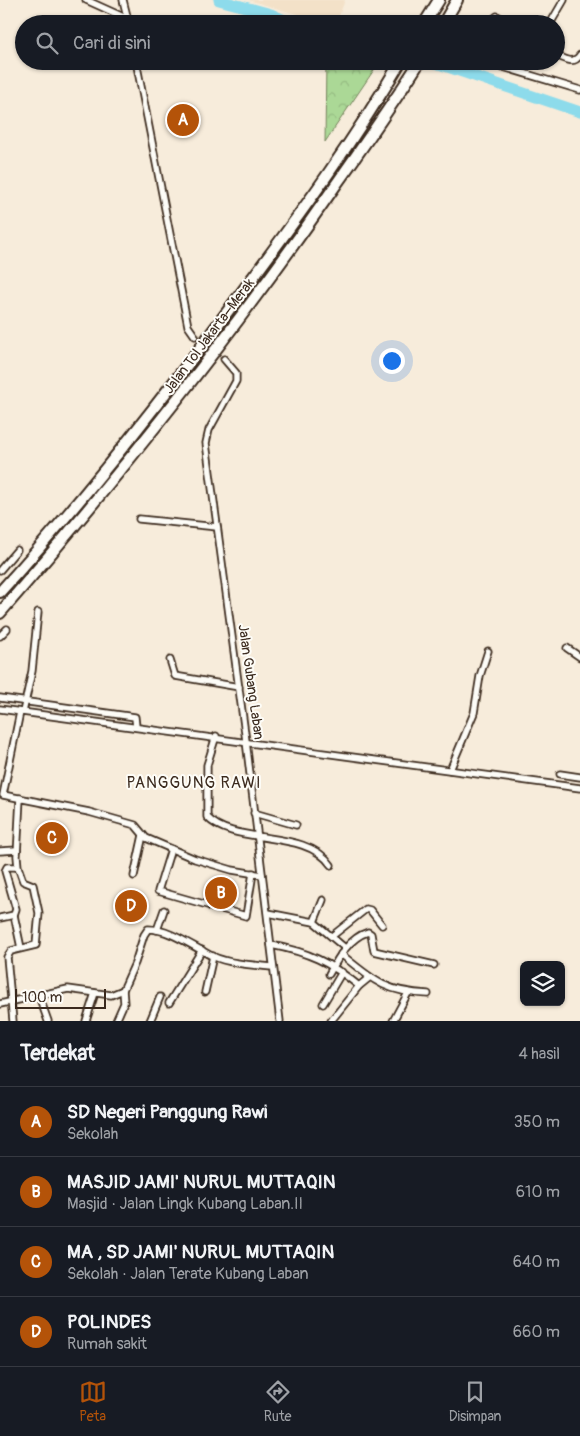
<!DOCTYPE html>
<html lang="id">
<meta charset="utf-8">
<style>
:root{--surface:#171b24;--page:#20242c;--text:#f1f3f6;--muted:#9ea1a6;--line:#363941;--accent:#b45309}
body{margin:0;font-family:Pangolin,sans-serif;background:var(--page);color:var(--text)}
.controls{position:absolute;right:15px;bottom:15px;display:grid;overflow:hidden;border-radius:8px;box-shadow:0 1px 4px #0004}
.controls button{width:45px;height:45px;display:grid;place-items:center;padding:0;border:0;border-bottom:1px solid var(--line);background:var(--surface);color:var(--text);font:25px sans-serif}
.scale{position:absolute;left:15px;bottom:12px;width:91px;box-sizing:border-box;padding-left:5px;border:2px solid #3b2a1e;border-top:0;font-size:14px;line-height:18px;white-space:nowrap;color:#3b2a1e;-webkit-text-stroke:4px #fdfcf7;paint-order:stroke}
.you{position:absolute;left:391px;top:360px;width:18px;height:18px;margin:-12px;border:4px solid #fff;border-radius:50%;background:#1a73e8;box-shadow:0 0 0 8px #1a73e833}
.badge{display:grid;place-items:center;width:32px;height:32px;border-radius:50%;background:var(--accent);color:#fff;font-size:16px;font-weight:700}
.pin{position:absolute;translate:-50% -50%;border:2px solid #fff;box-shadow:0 1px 5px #0006}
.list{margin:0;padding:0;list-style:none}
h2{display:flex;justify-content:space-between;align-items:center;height:65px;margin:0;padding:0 20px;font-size:21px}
h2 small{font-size:16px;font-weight:400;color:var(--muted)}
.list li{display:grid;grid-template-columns:32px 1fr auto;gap:15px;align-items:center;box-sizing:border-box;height:70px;padding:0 20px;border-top:1px solid var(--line)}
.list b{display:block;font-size:19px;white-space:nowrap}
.list p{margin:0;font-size:16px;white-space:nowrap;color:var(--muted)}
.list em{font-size:16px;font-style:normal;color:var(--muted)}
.icon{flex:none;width:28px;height:28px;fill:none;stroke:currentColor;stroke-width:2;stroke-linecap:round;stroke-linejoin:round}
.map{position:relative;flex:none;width:580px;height:1021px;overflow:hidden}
.search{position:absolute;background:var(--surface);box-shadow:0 1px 4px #0004;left:15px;right:15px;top:15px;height:55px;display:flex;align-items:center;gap:12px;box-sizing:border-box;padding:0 18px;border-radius:28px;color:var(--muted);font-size:19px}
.sheet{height:345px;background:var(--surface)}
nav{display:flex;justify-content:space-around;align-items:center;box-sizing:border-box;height:70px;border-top:1px solid var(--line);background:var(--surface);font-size:14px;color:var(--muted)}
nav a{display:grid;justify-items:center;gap:2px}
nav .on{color:var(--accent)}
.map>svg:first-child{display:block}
</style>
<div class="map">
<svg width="580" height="1021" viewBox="0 0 580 1021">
<defs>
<pattern id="forest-crowns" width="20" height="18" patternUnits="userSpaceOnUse" patternTransform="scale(1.25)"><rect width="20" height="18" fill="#abd896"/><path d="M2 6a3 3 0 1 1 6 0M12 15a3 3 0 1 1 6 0" fill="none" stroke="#94ba81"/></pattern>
</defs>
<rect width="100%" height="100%" fill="#f7ecdb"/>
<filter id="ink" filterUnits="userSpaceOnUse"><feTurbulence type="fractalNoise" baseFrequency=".02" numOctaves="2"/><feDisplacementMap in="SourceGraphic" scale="10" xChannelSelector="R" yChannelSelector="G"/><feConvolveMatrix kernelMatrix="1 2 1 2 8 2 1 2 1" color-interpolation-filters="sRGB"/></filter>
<g filter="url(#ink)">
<polygon fill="#f3e1c8" points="248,0 345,0 336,24 332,24"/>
<polygon fill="url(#forest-crowns)" stroke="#73815a" points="326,61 380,61 325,142"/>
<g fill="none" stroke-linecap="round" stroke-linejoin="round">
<g stroke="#8ddbeb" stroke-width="11">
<polyline points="219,0 271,14 293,24"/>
<polyline points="430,61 580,112"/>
</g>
<polyline stroke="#d1c5b5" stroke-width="5.5" stroke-dasharray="5.5 3" stroke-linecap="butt" points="195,336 224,359"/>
<g stroke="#3b2a1e" stroke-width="9">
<g id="street">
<polyline points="86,0 128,19"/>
<polyline points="123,0 129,24"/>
<polyline points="487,24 497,16 511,24"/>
<polyline points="550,24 564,0"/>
<path d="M556,55C565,59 574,65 580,55"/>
<polyline points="136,61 188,326 195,336"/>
<polyline points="483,61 580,90"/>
<polyline points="224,359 236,373 236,381 209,430 206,443 246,741 280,1021"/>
<polyline points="139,519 217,527"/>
<polyline points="0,570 17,550"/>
<polyline points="0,636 7,629"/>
<polyline points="567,648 580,657"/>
<polyline points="170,660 175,676 239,687"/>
<polyline points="0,698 135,717 136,727"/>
<polyline points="0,709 580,788"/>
<polyline points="20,712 3,795 89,812 135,825 146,838 195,859 232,870 262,875"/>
<polyline points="23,712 32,671 38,612"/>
<path d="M216,736L207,765V817C233,846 306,828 331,865"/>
<polyline points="450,770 474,713 480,676 488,651"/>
<polyline points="560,774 580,777"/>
<polyline points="254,813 296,825"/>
<polyline points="171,849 158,891 246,916 253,873"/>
<polyline points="0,851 17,850"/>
<polyline points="134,876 143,835"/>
<polyline points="211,907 216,883"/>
<polyline points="268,913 314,922 345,948"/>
<polyline points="14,915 16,909 5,871 7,867 18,867"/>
<polyline points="0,918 14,915 21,948"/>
<polyline points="314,922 323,900"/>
<polyline points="157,930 164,910"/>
<polyline points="332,936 366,909 370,910 382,925"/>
<path d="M271,945C308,952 330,962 359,986"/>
<path d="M341,954C374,981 385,992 428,994"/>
<path d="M329,974C338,958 349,938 368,932L371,934L374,951L434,965"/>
<polyline points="205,992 213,956"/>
<polyline points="39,996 48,1021"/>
<polyline points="169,1003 202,950"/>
<polyline points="0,1004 68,989 111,995 123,990"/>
<polyline points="323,1004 342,972"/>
<polyline points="13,1021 7,957 11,951 36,945 39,913 33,885 23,881 18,867 17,856 20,798"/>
<polyline points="86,1021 95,993"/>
<path d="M116,1021L124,1003L123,990L135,963L144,935L148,929C170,929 193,947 212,956C230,964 253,965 273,967"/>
<polyline points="150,1021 160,997"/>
<polyline points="331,1021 359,986 370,977"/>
<polyline points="393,1021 408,993"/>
</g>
</g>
<g stroke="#3b2a1e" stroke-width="14">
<g id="highway">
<polyline points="424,24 439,0"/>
<polyline points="443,24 457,0"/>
<path d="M0,592C90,493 172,387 251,280C304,209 356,137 401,61"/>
<path d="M0,613C119,476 232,335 335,186C364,145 393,104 420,61"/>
</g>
</g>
<use href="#street" stroke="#fdfcf7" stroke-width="5.5"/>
<use href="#highway" stroke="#fdfcf7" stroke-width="10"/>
</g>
</g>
<g text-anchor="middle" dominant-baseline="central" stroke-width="4" stroke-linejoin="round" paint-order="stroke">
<g font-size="14" fill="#3b2a1e" stroke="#fdfcf7">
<text transform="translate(209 336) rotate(-53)">Jalan Tol Jakarta–Merak</text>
<text transform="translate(251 682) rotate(82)">Jalan Gubang Laban</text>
</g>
<g font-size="16" letter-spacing="1" fill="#3b2a1e" stroke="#fdfcf7">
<text x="194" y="783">PANGGUNG RAWI</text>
</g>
</g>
</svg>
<div class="controls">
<button><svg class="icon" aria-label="layers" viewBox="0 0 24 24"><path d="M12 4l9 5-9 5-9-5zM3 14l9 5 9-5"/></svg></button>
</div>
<div class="scale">100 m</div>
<div class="you"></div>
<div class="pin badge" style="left:183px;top:120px">A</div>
<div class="pin badge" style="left:221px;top:893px">B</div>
<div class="pin badge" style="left:52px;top:838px">C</div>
<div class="pin badge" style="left:131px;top:906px">D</div>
<div class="search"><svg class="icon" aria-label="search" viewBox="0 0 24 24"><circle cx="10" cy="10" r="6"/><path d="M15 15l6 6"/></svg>Cari di sini</div>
</div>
<section class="sheet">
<h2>Terdekat<small>4 hasil</small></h2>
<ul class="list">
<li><span class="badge">A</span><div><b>SD Negeri Panggung Rawi</b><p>Sekolah</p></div><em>350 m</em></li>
<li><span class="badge">B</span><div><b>MASJID JAMI' NURUL MUTTAQIN</b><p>Masjid · Jalan Lingk Kubang Laban.II</p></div><em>610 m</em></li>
<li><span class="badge">C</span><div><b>MA , SD JAMI' NURUL MUTTAQIN</b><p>Sekolah · Jalan Terate Kubang Laban</p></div><em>640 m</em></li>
<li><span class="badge">D</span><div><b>POLINDES</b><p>Rumah sakit</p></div><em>660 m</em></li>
</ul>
</section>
<nav>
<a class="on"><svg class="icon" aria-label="map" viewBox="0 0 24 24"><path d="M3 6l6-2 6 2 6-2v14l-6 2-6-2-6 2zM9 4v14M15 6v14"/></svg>Peta</a>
<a><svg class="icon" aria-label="directions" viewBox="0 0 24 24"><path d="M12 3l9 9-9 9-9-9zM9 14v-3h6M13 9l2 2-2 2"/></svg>Rute</a>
<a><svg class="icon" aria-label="saved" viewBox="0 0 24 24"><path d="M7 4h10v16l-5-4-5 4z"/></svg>Disimpan</a>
</nav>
